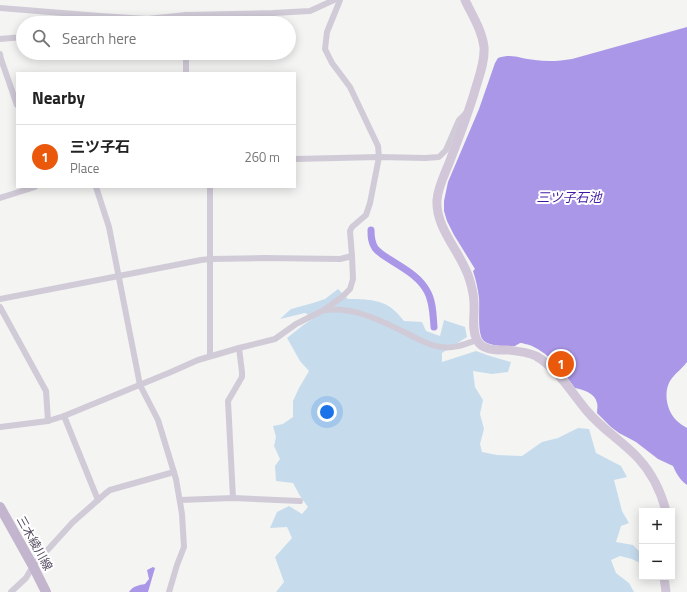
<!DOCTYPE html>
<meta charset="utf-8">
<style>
:root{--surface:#fff;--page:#f2f2f2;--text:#222;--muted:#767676;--line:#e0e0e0;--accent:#ea580c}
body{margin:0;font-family:"Titillium Web","Noto Sans JP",sans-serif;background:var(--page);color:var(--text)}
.controls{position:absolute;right:12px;bottom:12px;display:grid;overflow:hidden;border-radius:0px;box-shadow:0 2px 10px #0003}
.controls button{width:36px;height:36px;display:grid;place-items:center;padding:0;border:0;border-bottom:1px solid var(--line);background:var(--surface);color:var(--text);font:20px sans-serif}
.you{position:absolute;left:327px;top:412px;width:14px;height:14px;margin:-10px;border:3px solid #fff;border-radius:50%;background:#1a73e8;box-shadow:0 0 0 6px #1a73e833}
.badge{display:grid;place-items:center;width:26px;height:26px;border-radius:50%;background:var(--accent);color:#fff;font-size:13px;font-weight:700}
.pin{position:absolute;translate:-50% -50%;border:2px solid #fff;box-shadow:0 1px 4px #0006}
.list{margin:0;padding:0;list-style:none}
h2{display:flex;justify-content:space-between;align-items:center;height:52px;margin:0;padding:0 16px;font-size:17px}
h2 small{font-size:13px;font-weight:400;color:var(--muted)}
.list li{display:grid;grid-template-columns:26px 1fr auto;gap:12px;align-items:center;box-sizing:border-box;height:64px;padding:0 16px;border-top:1px solid var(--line)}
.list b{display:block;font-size:15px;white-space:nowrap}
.list p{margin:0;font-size:13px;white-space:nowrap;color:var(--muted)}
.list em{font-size:13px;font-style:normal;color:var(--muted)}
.icon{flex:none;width:22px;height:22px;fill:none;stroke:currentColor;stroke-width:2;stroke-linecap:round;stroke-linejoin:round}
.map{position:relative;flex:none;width:687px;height:592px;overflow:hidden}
.search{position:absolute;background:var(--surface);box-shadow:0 2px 10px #0003;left:16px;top:16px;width:280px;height:44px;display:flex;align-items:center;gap:10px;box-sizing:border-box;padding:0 14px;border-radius:22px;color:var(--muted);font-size:15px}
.panel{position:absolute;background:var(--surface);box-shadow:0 2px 10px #0003;left:16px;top:72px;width:280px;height:116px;border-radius:0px}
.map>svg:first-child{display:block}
</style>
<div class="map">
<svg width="687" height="592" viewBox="0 0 687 592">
<rect width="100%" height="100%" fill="#f4f4f3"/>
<path fill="#c6dced" d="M338,289L348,299C364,299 383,299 395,311C398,314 401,317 404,321L422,322L426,331L440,336L444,320L465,327L467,337L442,353V362L476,351L490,356L511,362L508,372L492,374L473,371L475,387L483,400L480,414L484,429L480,444L482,452L497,455L522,456L542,442L558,438L578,428L589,429L596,453L621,466L627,477L614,480L622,511L629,523L621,526L616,542L633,545L642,554V564L632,559L620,556L611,560L616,573L629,583L634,592H276L284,582L275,557L292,538L287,527L270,528L277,512L289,506L302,514L308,507L300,496L293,483L276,481L275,466L280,459L274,446L276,437L273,426L283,424L293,417V401L299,388L309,371L300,361L287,338L302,326L314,318L305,313L280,319L291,309L313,303L325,299Z"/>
<g fill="#ab97e7">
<path d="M687,27V362C682,369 675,373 670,381C663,393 667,412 677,421C680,424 684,426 687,428V485C680,480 676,473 673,466L658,459L636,442L619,433L611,427L597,413C597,410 598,406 597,403C595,393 584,390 575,388C564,373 550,354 532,346C529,345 523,343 520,343C519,344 516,345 515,346C508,347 487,346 483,340C477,332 480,309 479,298C478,289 476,280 473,271L475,269L454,235L447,221L444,211V201L448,182L479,109L495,63L498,58C513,53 520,59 535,60C548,62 560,61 572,59Z"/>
<path d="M153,567L155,568L148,592H129C133,586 139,585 145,584L149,579L147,570Z"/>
</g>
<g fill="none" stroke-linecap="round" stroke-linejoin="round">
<path stroke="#ab97e7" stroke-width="7" d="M371,230C371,236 371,242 375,248C379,253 384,256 389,259C403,268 419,276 427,291C433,301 433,315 434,327"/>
<g stroke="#d1cbd8" stroke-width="6">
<polyline points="0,8 100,16 147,19 186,15 273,13 310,11 334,0"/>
<polyline points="175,23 179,21 186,15"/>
<polyline points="186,23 186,15"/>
<polyline points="0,39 23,37"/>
<polyline points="0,54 1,59 17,105"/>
<polyline points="186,73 186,53"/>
<polyline points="295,159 379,157 425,158 439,157 446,150 459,120 466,113"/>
<polyline points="96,187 109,227 140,385 158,420 176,479 182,514 184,547 177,565 169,592"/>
<polyline points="0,198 35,187"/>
<polyline points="0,299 201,260 210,259 264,258 340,259 352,256"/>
<polyline points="0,307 46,391 48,421"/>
<path d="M326,310C356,307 384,322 410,335C420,340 430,346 441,347C454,349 465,344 477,340"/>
<polyline points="210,356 210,187"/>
<polyline points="64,416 98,500"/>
<polyline points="0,427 48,421 64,416 171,372 198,360 239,348 275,339 296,324 324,310 342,297 350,289 353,279 352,256 350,231 352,227 366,215 370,203 379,157 378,146 350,87 332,63 325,49 327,32 340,0"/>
<polyline points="233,498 228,401 242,377 242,372 239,348"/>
<polyline points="180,500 233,498 300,501"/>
<polyline points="11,592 26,578 33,566 73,522 106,493 110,490 174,472"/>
</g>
<g stroke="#d1c7d9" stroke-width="9">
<path d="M465,0C472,15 482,30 484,47C485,60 480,74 476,87C469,111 460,135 451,158C446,172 438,186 437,200C435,229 463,254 470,281C472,288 474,295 474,303C475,314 471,329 477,340C482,351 498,350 508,350C517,351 527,352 536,356C557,368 572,393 587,411C602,429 622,441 638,458C652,473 661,492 666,511"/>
<polyline points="664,577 666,592"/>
</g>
<polyline stroke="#c3b5ce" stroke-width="10" points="0,507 33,566 46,592"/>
</g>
<g text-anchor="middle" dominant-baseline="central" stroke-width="4" stroke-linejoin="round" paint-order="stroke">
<g font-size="12" fill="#564b5f" stroke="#fff">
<text transform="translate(35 543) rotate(61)">三木綾川線</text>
</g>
<g font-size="13" font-style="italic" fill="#3d18a5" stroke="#fff">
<text x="569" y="197">三ツ子石池</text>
</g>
</g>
</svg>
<div class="controls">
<button>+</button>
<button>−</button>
</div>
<div class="you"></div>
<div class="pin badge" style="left:561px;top:364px">1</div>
<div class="search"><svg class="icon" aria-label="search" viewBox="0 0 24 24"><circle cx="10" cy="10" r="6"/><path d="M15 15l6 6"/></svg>Search here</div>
<section class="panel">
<h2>Nearby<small></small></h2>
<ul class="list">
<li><span class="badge">1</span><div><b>三ツ子石</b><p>Place</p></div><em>260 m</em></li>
</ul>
</section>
</div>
